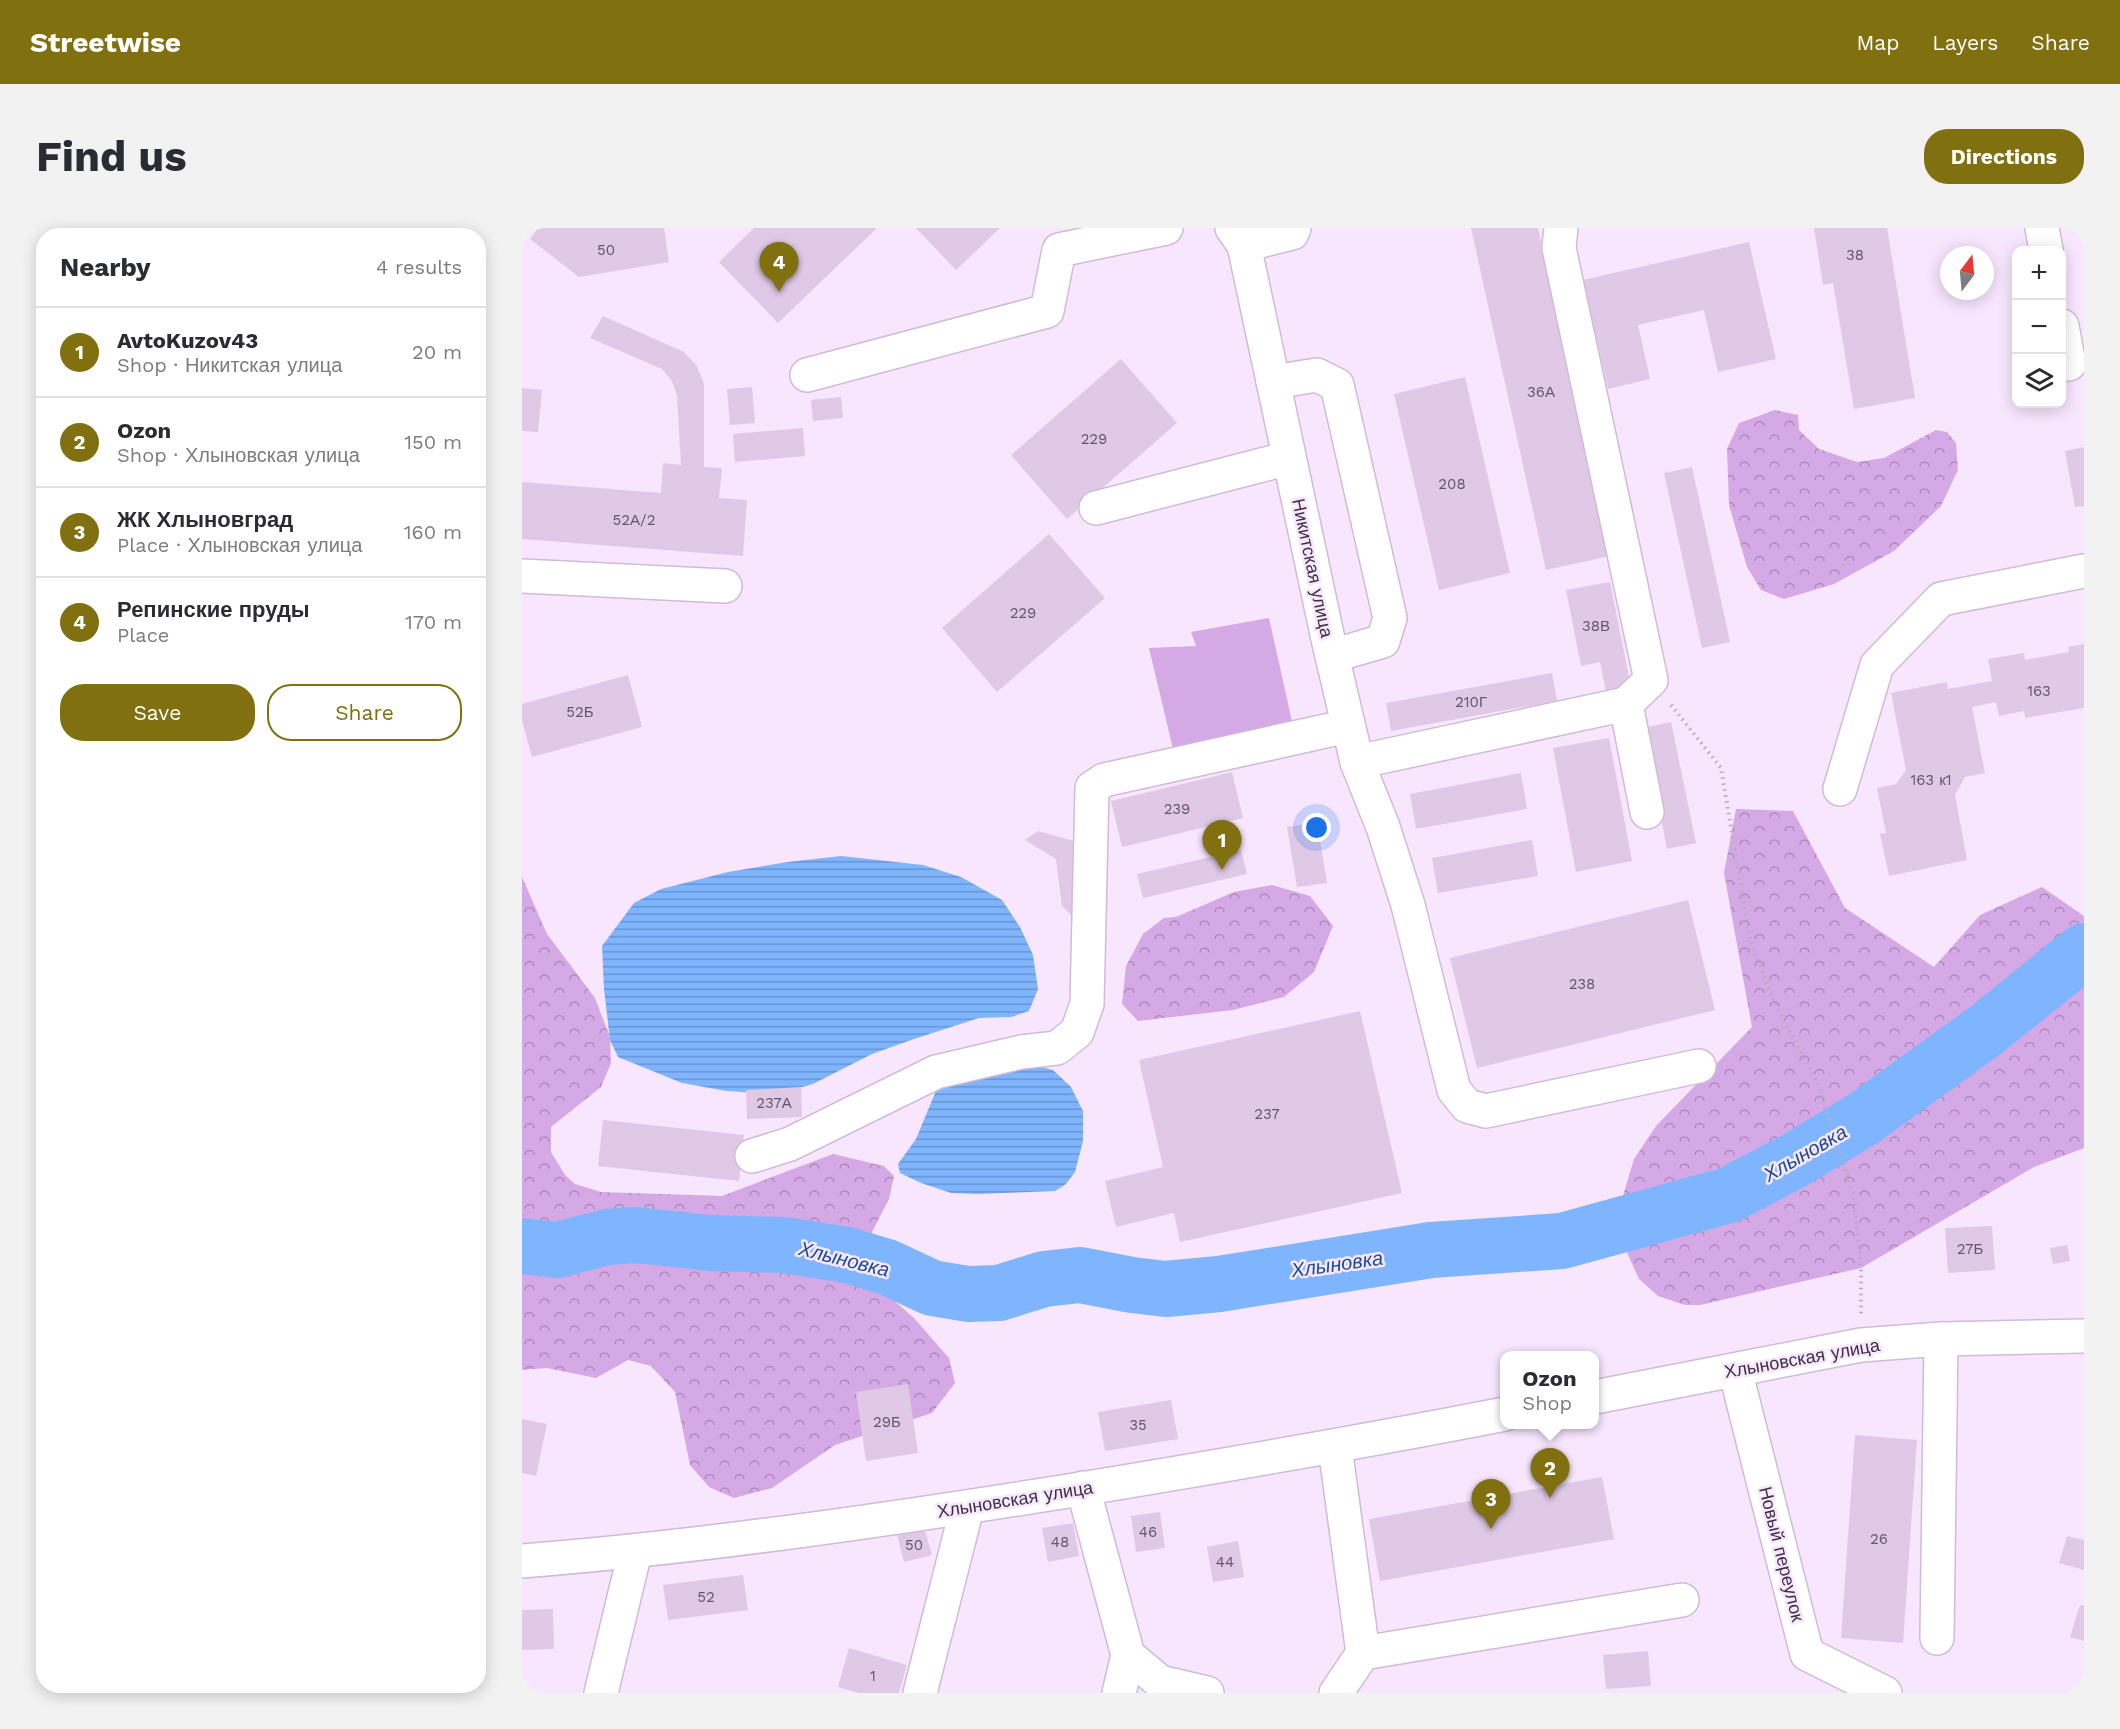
<!DOCTYPE html>
<meta charset="utf-8">
<style>
:root{--surface:#fff;--page:#f2f2f3;--text:#2b2b33;--muted:#7c7c81;--line:#e1e1e2;--accent:#807010}
body{margin:0;font-family:"Work Sans",sans-serif;background:var(--page);color:var(--text)}
.controls{position:absolute;right:18px;top:18px;display:grid;overflow:hidden;border-radius:12px;box-shadow:0 3px 15px #0003}
.controls button{width:54px;height:54px;display:grid;place-items:center;padding:0;border:0;border-bottom:2px solid var(--line);background:var(--surface);color:var(--text);font:30px sans-serif}
.compass{position:absolute;left:1418px;top:18px;width:54px;height:54px;border-radius:50%;background:var(--surface);box-shadow:0 3px 15px #0003;rotate:16deg}
.you{position:absolute;left:795px;top:600px;width:21px;height:21px;margin:-15px;border:4px solid #fff;border-radius:50%;background:#1a73e8;box-shadow:0 0 0 9px #1a73e833}
.badge{display:grid;place-items:center;width:39px;height:39px;border-radius:50%;background:var(--accent);color:#fff;font-size:20px;font-weight:700}
.pin{position:absolute;translate:-50% -50px;filter:drop-shadow(0 2px 3px #0008)}
.pin::after{content:'';position:absolute;top:32px;width:21px;height:18px;background:inherit;clip-path:polygon(0 0,100% 0,50% 100%)}
.popup{position:absolute;left:978px;top:1123px;width:99px;height:78px;box-sizing:border-box;display:grid;place-content:center;border-radius:12px;background:var(--surface);filter:drop-shadow(0 2px 4px #0005);font-size:20px;white-space:nowrap;color:var(--muted)}
.popup b{font-size:22px;color:var(--text)}
.popup::after{content:'';position:absolute;left:50%;top:100%;margin-left:-12px;border:12px solid transparent;border-top-color:var(--surface)}
.list{margin:0;padding:0;list-style:none}
h2{display:flex;justify-content:space-between;align-items:center;height:78px;margin:0;padding:0 24px;font-size:26px}
h2 small{font-size:20px;font-weight:400;color:var(--muted)}
.list li{display:grid;grid-template-columns:39px 1fr auto;gap:18px;align-items:center;box-sizing:border-box;height:90px;padding:0 24px;border-top:2px solid var(--line)}
.list b{display:block;font-size:22px;white-space:nowrap}
.list p{margin:0;font-size:20px;white-space:nowrap;color:var(--muted)}
.list em{font-size:20px;font-style:normal;color:var(--muted)}
.actions{display:flex;gap:12px;padding:18px 24px}
.actions a{flex:1;padding:14px 0;border:2px solid var(--accent);border-radius:24px;text-align:center;font-size:21px;color:var(--accent)}
.actions .main{background:var(--accent);color:#fff}
.icon{flex:none;width:33px;height:33px;fill:none;stroke:currentColor;stroke-width:2;stroke-linecap:round;stroke-linejoin:round}
.map{position:relative;flex:none;width:1562px;height:1465px;overflow:hidden;border-radius:24px}
header{display:flex;align-items:center;gap:36px;box-sizing:border-box;height:84px;padding:0 30px;background:var(--accent);color:#fff}
header strong{font-size:28px}
nav{display:flex;gap:33px;margin-inline-start:auto;font-size:21px}
.intro{display:flex;align-items:center;justify-content:space-between;box-sizing:border-box;height:144px;padding:0 36px}
h1{margin:0;font-size:42px}
.button{padding:15px 27px;border-radius:24px;background:var(--accent);color:#fff;font-size:21px;font-weight:700}
main{display:flex;gap:36px;padding:0 36px}
aside{flex:1;background:var(--surface);border-radius:24px;box-shadow:0 3px 15px #0003}
.map>svg:first-child{display:block}
</style>
<header>
<strong>Streetwise</strong>
<nav><a>Map</a><a>Layers</a><a>Share</a></nav>
</header>
<div class="intro"><h1>Find us</h1><a class="button">Directions</a></div>
<main>
<aside>
<h2>Nearby<small>4 results</small></h2>
<ul class="list">
<li><span class="badge">1</span><div><b>AvtoKuzov43</b><p>Shop · Никитская улица</p></div><em>20 m</em></li>
<li><span class="badge">2</span><div><b>Ozon</b><p>Shop · Хлыновская улица</p></div><em>150 m</em></li>
<li><span class="badge">3</span><div><b>ЖК Хлыновград</b><p>Place · Хлыновская улица</p></div><em>160 m</em></li>
<li><span class="badge">4</span><div><b>Репинские пруды</b><p>Place</p></div><em>170 m</em></li>
</ul>
<div class="actions"><a class="main">Save</a><a>Share</a></div>
</aside>
<div class="map">
<svg width="1562" height="1465" viewBox="0 0 1562 1465">
<defs>
<pattern id="forest-crowns" width="20" height="18" patternUnits="userSpaceOnUse" patternTransform="scale(1.5)"><rect width="20" height="18" fill="#d4a9e6"/><path d="M2 6a3 3 0 1 1 6 0M12 15a3 3 0 1 1 6 0" fill="none" stroke="#ad8abc"/></pattern>
<pattern id="water-rules" width="6" height="5" patternUnits="userSpaceOnUse" patternTransform="scale(1.5)"><rect width="6" height="5" fill="#7fb5fe"/><path d="M0 2.5h6" fill="none" stroke="#6994cf"/></pattern>
</defs>
<rect width="100%" height="100%" fill="#f7e6fe"/>
<polygon fill="#d4a9e6" points="747,390 771,498 652,525 627,420 674,418 669,404"/>
<g fill="url(#forest-crowns)">
<polygon points="1253,182 1276,187 1277,202 1297,221 1335,234 1362,230 1414,202 1425,204 1434,215 1436,242 1419,278 1372,323 1312,356 1262,371 1239,362 1225,339 1207,277 1205,221 1217,195"/>
<polygon points="1214,581 1271,583 1323,680 1412,739 1458,687 1520,659 1562,688 1562,920 1512,939 1339,1040 1178,1077 1163,1077 1136,1068 1117,1051 1102,1018 1097,981 1112,931 1134,898 1230,799 1202,645"/>
<polygon points="0,649 25,706 73,770 88,809 89,835 79,859 29,899 29,924 43,947 53,956 79,964 200,968 311,926 362,938 372,948 367,971 349,1006 347,1045 353,1056 392,1090 427,1130 433,1155 410,1185 313,1217 250,1260 212,1270 187,1259 168,1237 153,1164 129,1138 106,1132 74,1150 25,1140 0,1142"/>
<polygon points="750,657 788,668 811,698 792,744 762,769 711,782 616,793 600,776 604,738 621,706 642,690 654,689 712,664"/>
</g>
<g fill="url(#water-rules)">
<polygon points="319,628 401,637 439,649 480,672 498,699 511,727 516,761 507,783 489,789 457,790 392,811 350,826 291,856 256,866 204,863 160,855 96,829 88,812 82,761 80,718 112,675 139,661 206,644 266,634"/>
<polygon points="508,836 531,842 549,859 561,883 561,913 553,944 544,956 533,963 456,966 429,965 399,955 378,945 376,936 394,911 416,858"/>
</g>
<g fill="none" stroke-linecap="round" stroke-linejoin="round">
<polyline stroke="#7fb5fe" stroke-width="56" points="0,1018 35,1022 85,1009 114,1007 188,1015 262,1017 325,1027 365,1039 410,1060 446,1066 477,1065 522,1051 558,1047 610,1057 644,1061 697,1056 909,1022 1040,1013 1207,967 1275,931 1341,891 1464,802 1562,723"/>
</g>
<g fill="#dfc9e7">
<polygon points="16,0 142,0 147,34 57,49 8,11"/>
<polygon points="232,0 355,0 256,95 197,34"/>
<polygon points="394,0 478,0 434,42"/>
<polygon points="949,0 1016,0 1088,328 1024,342"/>
<polygon points="1292,0 1365,0 1393,170 1332,181 1311,55 1301,57"/>
<polygon points="1227,14 1254,131 1196,144 1182,82 1116,97 1128,151 1086,161 1061,52"/>
<polygon points="81,88 162,124 175,138 182,156 182,239 200,240 197,270 225,272 221,328 0,311 0,254 139,265 141,235 159,237 155,168 150,153 140,141 68,110"/>
<polygon points="599,131 655,195 545,291 489,227"/>
<polygon points="943,149 988,345 917,362 872,166"/>
<polygon points="230,159 233,195 208,197 205,161"/>
<polygon points="0,160 20,162 16,204 0,203"/>
<polygon points="319,169 321,190 291,193 289,172"/>
<polygon points="281,200 283,228 213,234 211,206"/>
<polygon points="1562,219 1562,278 1553,279 1543,223"/>
<polygon points="1170,239 1208,414 1180,420 1142,245"/>
<polygon points="527,306 583,370 475,464 420,400"/>
<polygon points="1088,354 1109,459 1084,464 1078,434 1059,438 1044,362"/>
<polygon points="1562,416 1562,480 1503,490 1502,483 1477,488 1474,474 1450,479 1463,545 1443,549 1433,567 1445,632 1367,648 1358,606 1364,605 1355,560 1374,556 1384,542 1369,465 1425,454 1426,461 1470,453 1466,431 1502,425 1503,432 1547,424 1546,419"/>
<polygon points="1030,445 1035,473 869,503 864,475"/>
<polygon points="106,447 120,499 10,529 0,492 0,476"/>
<polygon points="1149,494 1174,615 1145,621 1121,500"/>
<polygon points="1087,510 1110,633 1054,644 1031,520"/>
<polygon points="710,544 721,590 600,619 589,573"/>
<polygon points="999,545 1005,581 894,601 888,566"/>
<polygon points="795,594 805,655 775,659 765,599"/>
<polygon points="516,603 559,615 552,690 540,678 534,631 503,612"/>
<polygon points="1010,612 1016,648 916,665 910,630"/>
<polygon points="719,622 725,646 621,670 615,646"/>
<polygon points="1166,672 1193,782 955,840 928,730"/>
<polygon points="838,783 880,965 658,1014 652,985 594,999 583,953 641,939 617,832"/>
<polygon points="279,859 280,889 225,891 224,862"/>
<polygon points="81,892 222,907 217,953 76,938"/>
<polygon points="1470,998 1473,1042 1426,1045 1423,1000"/>
<polygon points="1545,1017 1548,1033 1531,1036 1528,1020"/>
<polygon points="386,1156 396,1225 344,1233 334,1164"/>
<polygon points="649,1172 656,1211 583,1223 576,1184"/>
<polygon points="0,1191 25,1196 14,1248 0,1245"/>
<polygon points="1333,1207 1395,1212 1381,1415 1319,1410"/>
<polygon points="1080,1249 1092,1311 858,1353 847,1291"/>
<polygon points="638,1284 643,1320 614,1324 609,1288"/>
<polygon points="551,1295 557,1328 526,1334 520,1300"/>
<polygon points="402,1299 410,1327 382,1334 375,1307"/>
<polygon points="1545,1308 1562,1312 1562,1342 1537,1335"/>
<polygon points="716,1313 722,1349 691,1354 685,1319"/>
<polygon points="221,1347 226,1382 146,1392 141,1357"/>
<polygon points="1558,1377 1562,1378 1562,1413 1548,1409"/>
<polygon points="31,1381 32,1421 0,1422 0,1382"/>
<polygon points="327,1420 385,1437 377,1465 337,1465 316,1459"/>
<polygon points="1126,1423 1129,1458 1084,1461 1081,1427"/>
</g>
<g fill="none" stroke-linecap="round" stroke-linejoin="round">
<g stroke="#d0bbd8" stroke-width="36">
<g id="minor">
<polyline points="710,0 722,17 806,411 835,534 861,599 886,677 932,862 945,878 964,883 1177,838"/>
<polyline points="1039,0 1037,20 1129,452 1104,476 1125,584"/>
<polyline points="1520,0 1524,22"/>
<polyline points="722,17 770,5 772,0"/>
<polyline points="1540,98 1547,136"/>
<polyline points="285,147 525,83 537,22 644,0"/>
<polyline points="751,154 795,147 815,157 868,390 861,413 810,428"/>
<polyline points="574,280 767,230"/>
<polyline points="0,348 203,358"/>
<polyline points="835,534 1104,476"/>
<polyline points="1318,561 1355,437 1419,371 1562,343"/>
<polyline points="230,928 268,916 414,844 499,824 535,820 555,804 565,776 570,560 582,552 826,498"/>
<polyline points="1213,1142 1285,1426 1363,1465"/>
<polyline points="1073,1169 1339,1117 1419,1111 1562,1108"/>
<polyline points="813,1219 841,1425 1160,1372"/>
<polyline points="561,1260 606,1427 638,1454 685,1465"/>
<path d="M0,1333C189,1318 377,1290 565,1260C705,1237 844,1213 983,1186"/>
<polyline points="1415,1410 1419,1111"/>
<polyline points="79,1465 113,1324"/>
<polyline points="398,1465 445,1280"/>
<polyline points="597,1465 606,1427"/>
<polyline points="814,1465 841,1425"/>
</g>
</g>
<polyline stroke="#b9abbf" stroke-width="4" stroke-dasharray="1.5 4.5" stroke-linecap="butt" points="1149,477 1199,540 1228,712 1252,773 1295,854 1332,968 1339,1040 1339,1086"/>
<use href="#minor" stroke="#fff" stroke-width="33"/>
</g>
<g text-anchor="middle" dominant-baseline="central" stroke-width="5" stroke-linejoin="round" paint-order="stroke">
<g font-size="15" fill="#635868">
<text x="84" y="22">50</text>
<text x="1333" y="27">38</text>
<text x="1019" y="164">36А</text>
<text x="572" y="211">229</text>
<text x="930" y="256">208</text>
<text x="112" y="292">52А/2</text>
<text x="501" y="385">229</text>
<text x="1074" y="398">38В</text>
<text x="1517" y="463">163</text>
<text x="949" y="474">210Г</text>
<text x="58" y="484">52Б</text>
<text x="1409" y="552">163 к1</text>
<text x="655" y="581">239</text>
<text x="1060" y="756">238</text>
<text x="252" y="875">237А</text>
<text x="745" y="886">237</text>
<text x="1448" y="1021">27Б</text>
<text x="365" y="1194">29Б</text>
<text x="616" y="1197">35</text>
<text x="626" y="1304">46</text>
<text x="1357" y="1311">26</text>
<text x="538" y="1314">48</text>
<text x="392" y="1317">50</text>
<text x="703" y="1334">44</text>
<text x="184" y="1369">52</text>
<text x="351" y="1448">1</text>
</g>
<g font-size="18" fill="#3a323e" stroke="#f7e6fe">
<text transform="translate(791 340) rotate(78)">Никитская улица</text>
<text transform="translate(1280 1130) rotate(-10)">Хлыновская улица</text>
<text transform="translate(493 1271) rotate(-9)">Хлыновская улица</text>
<text transform="translate(1260 1326) rotate(76)">Новый переулок</text>
</g>
<g font-size="20" font-style="italic" fill="#1b4d8e" stroke="#f7e6fe">
<text transform="translate(1283 925) rotate(-30)">Хлыновка</text>
<text transform="translate(322 1031) rotate(14)">Хлыновка</text>
<text transform="translate(815 1036) rotate(-8)">Хлыновка</text>
</g>
</g>
</svg>
<div class="controls">
<button>+</button>
<button>−</button>
<button><svg class="icon" aria-label="layers" viewBox="0 0 24 24"><path d="M12 4l9 5-9 5-9-5zM3 14l9 5 9-5"/></svg></button>
</div>
<svg class="compass" viewBox="-18 -18 36 36"><path d="M0-13l5 13h-10z" fill="#e53935"/><path d="M0 13l5-13h-10z" fill="#7c7c81"/></svg>
<div class="you"></div>
<div class="pin badge" style="left:700px;top:642px">1</div>
<div class="pin badge" style="left:1028px;top:1270px">2</div>
<div class="popup"><b>Ozon</b>Shop</div>
<div class="pin badge" style="left:969px;top:1301px">3</div>
<div class="pin badge" style="left:257px;top:64px">4</div>
</div>
</main>
